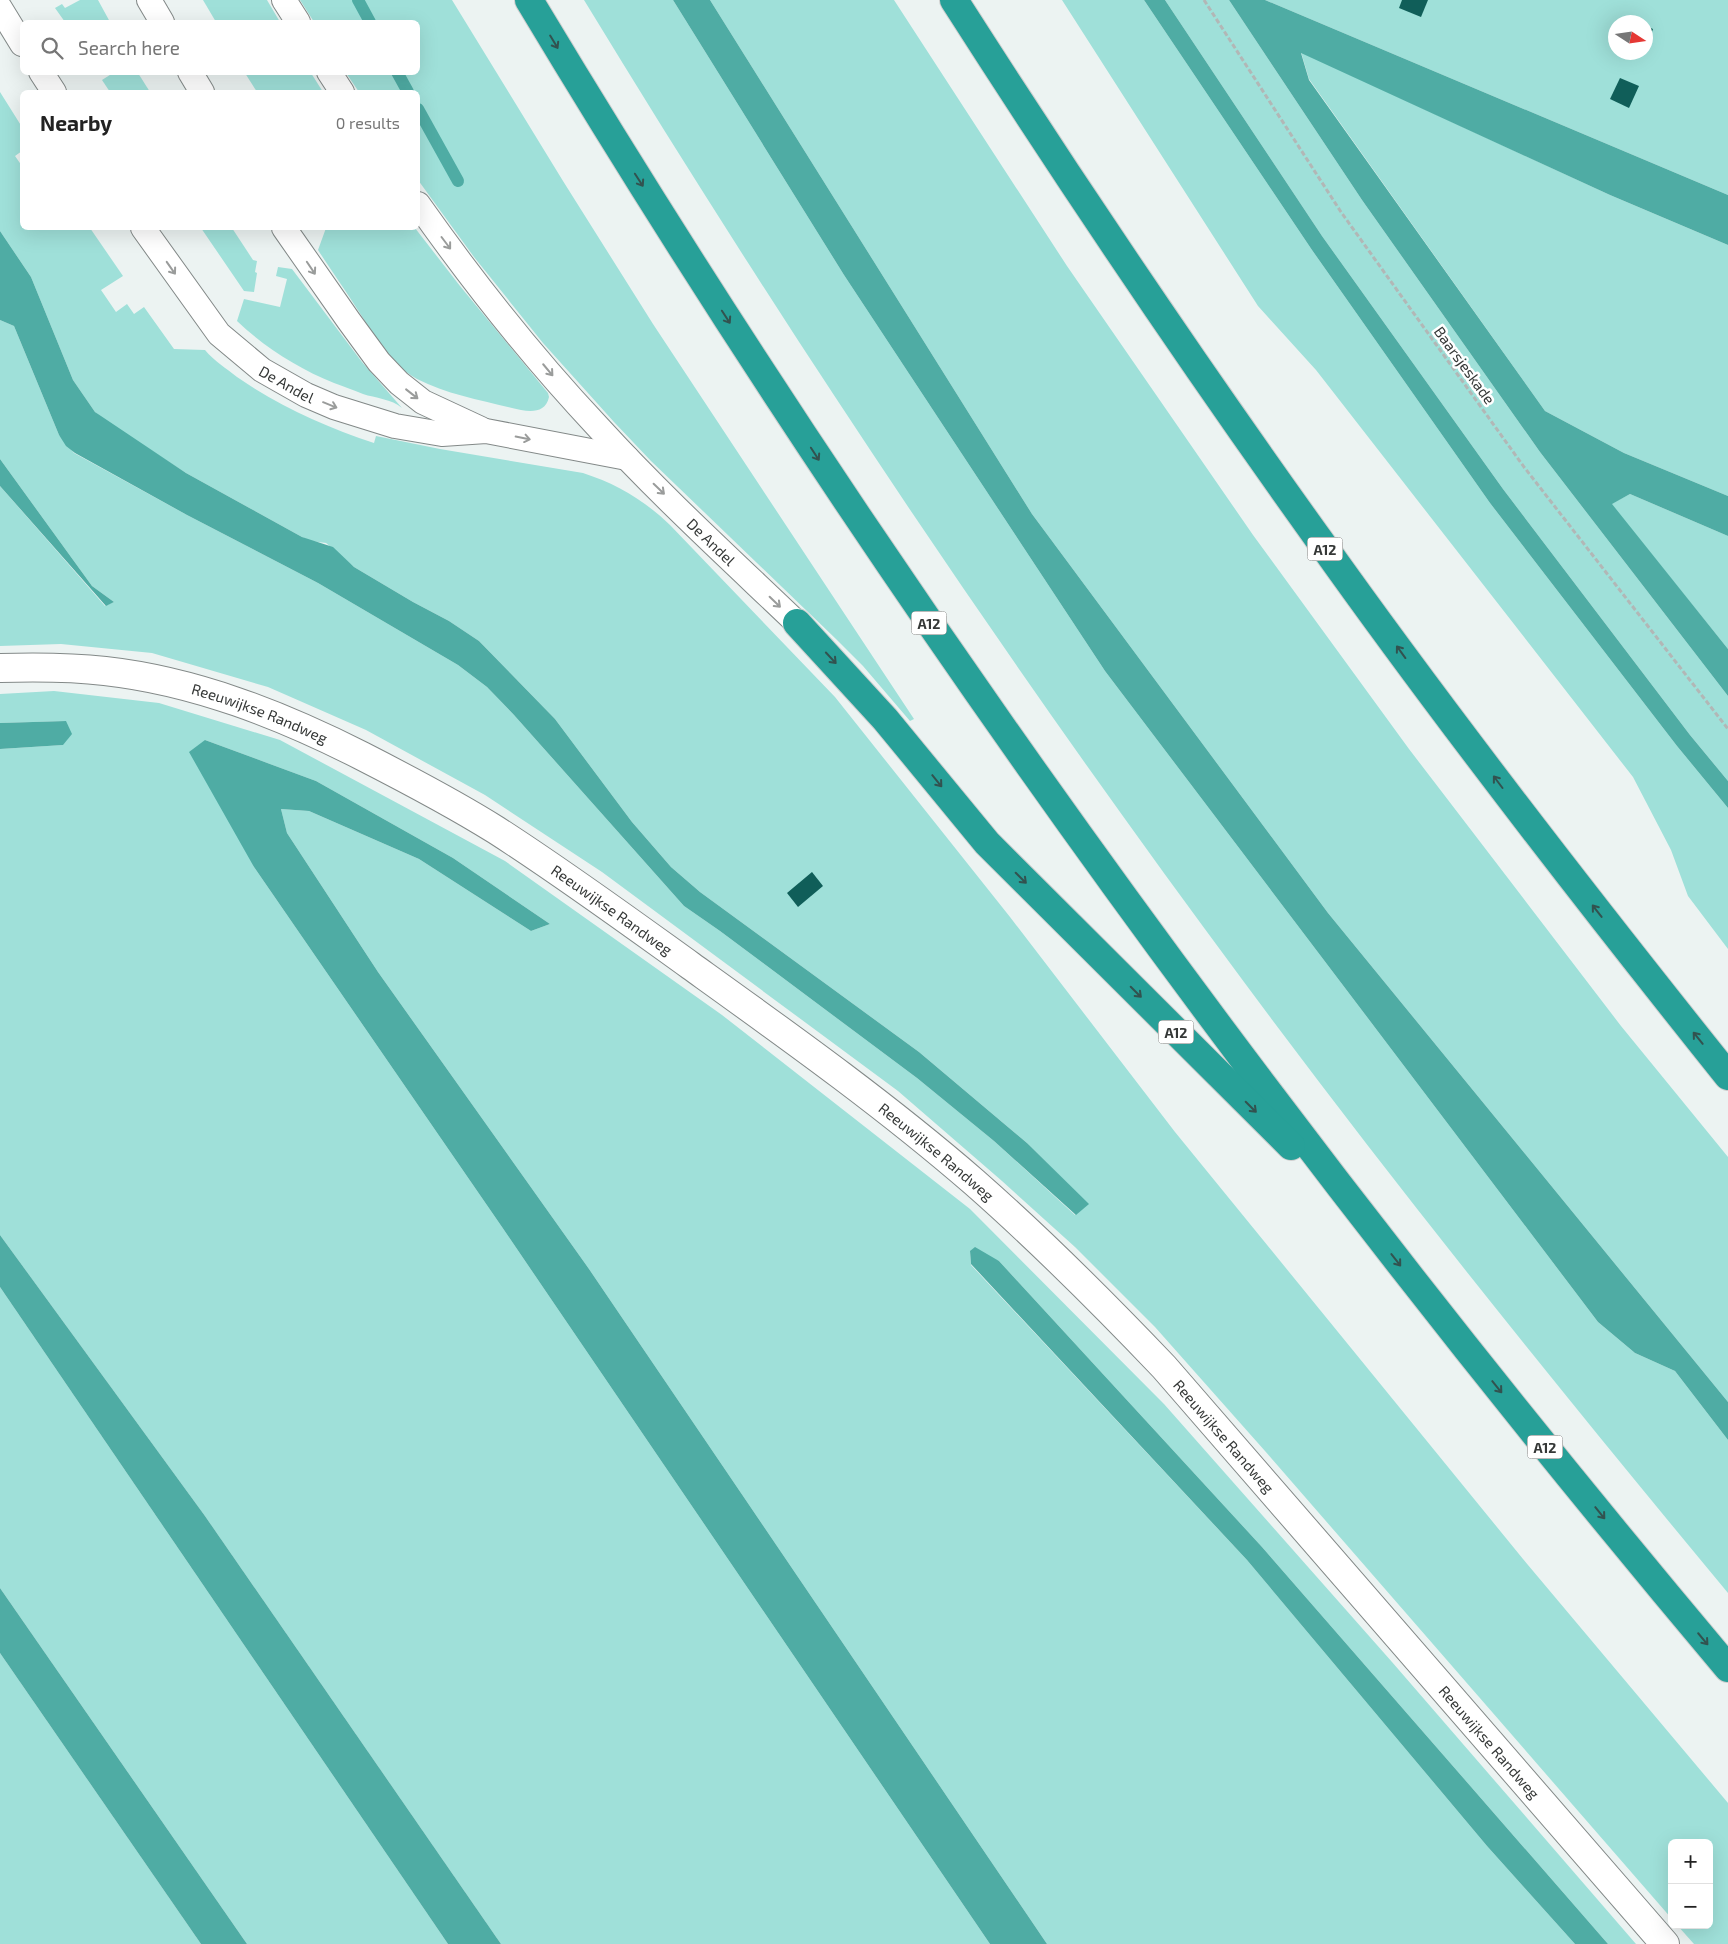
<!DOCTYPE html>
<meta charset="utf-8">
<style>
:root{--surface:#fff;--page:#f6f6f6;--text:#222;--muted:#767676;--line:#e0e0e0}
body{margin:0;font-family:"Exo 2",sans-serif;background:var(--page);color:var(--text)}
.controls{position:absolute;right:15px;bottom:15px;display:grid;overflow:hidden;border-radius:8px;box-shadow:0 5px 20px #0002}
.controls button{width:45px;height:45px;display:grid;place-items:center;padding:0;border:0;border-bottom:1px solid var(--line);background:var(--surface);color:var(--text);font:25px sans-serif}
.compass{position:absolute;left:1608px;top:15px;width:45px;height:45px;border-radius:50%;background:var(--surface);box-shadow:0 5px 20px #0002;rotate:102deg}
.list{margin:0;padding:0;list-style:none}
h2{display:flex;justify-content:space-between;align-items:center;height:65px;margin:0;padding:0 20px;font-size:21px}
h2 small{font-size:16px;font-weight:400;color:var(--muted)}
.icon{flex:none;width:28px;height:28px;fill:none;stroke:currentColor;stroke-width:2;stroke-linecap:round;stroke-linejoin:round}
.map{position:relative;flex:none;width:1728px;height:1944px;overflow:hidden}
.search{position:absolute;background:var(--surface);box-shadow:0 5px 20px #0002;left:20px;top:20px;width:400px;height:55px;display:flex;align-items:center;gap:12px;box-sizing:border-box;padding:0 18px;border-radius:8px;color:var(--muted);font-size:19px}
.panel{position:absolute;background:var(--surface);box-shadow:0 5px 20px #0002;left:20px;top:90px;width:400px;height:140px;border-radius:8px}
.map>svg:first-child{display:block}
</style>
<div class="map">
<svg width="1728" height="1944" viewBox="0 0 1728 1944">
<rect width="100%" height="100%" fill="#ecf3f2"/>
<g fill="#9fe0d9" fill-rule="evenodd">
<polygon points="80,0 98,0 110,22 65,22 55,8 62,4 65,8"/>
<polygon points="203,0 267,0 280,22 216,22"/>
<polygon points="300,0 452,0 563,181 653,324 914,719 910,721 863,666 836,639 651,461 614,422 543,343 474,257 418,180 418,92 359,92 346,73 418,72 418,22 314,22"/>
<path d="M584,0H673L844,275L1105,671L1598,1322L1635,1353L1675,1371L1728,1440V1593C1562,1393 1399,1191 1244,982C1009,666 789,337 584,0Z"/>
<polygon points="710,0 894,0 1067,266 1253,535 1409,749 1621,1026 1728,1157 1728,1402 1328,913 1032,514"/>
<polygon points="1062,0 1144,0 1312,250 1490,503 1677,746 1728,808 1728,949 1688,896 1671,850 1633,777 1316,370 1258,306"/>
<polygon points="1165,0 1229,0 1362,200 1540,452 1728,696 1728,781 1690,735 1503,489 1322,236"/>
<path d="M1265,0H1728V195ZM1616,22H1646V52H1616Z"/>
<polygon points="1301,52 1610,195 1728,245 1728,496 1624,453 1545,411 1309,79"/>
<polygon points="113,73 138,73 150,92 110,92 102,80"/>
<polygon points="245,73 311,73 323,92 257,92"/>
<path d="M0,92L22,127V151L15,156L22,166V228H90L123,276L101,290L116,312L127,304L134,314L144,307L174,349L205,350C214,361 226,368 237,377C279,406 326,427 374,443L376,436L440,449L583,473C617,484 644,500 670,525L835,697L1010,917L1175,1132L1523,1559L1728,1803V1944H1694L1677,1925H1709V1843H1672V1919L1265,1451L1155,1327L1075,1247L1002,1181L898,1091L602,872L485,795L366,730L268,687L152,653L61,644L0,646V486L105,606L114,602L92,586L0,459V320L14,326L59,435L74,453L187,515L318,583L458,665L487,687L514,715L684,906L720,931L917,1078L994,1141L1075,1215L1088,1204L1027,1143L919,1052L700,892L671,867L632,822L555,719L479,641L449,621L413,602L354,567L326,543L310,541L302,537L186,473L106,421L95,412L73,380L31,277L0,231Z"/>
<polygon points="201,228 232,228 253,260 257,261 255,272 257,273 254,292 244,291"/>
<path d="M326,228H415L460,286L548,393L549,397C545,416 525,411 512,408C480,400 446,394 417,379C388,363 370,328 352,301C341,284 329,267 318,250Z"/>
<path d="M278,267L292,269L362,362L402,408C392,399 375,398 363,394C353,390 343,386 334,383C299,369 264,347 237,321L244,299L280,307L287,279L276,276Z"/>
<polygon points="1630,494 1728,536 1728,649 1611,504"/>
<polygon points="54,691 159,703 280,740 505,861 722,1015 970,1209 1164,1404 1392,1662 1636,1944 1608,1944 1262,1547 999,1261 970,1251 971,1265 1247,1560 1487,1846 1575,1944 1047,1944 589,1269 378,972 287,833 281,809 309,811 419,859 531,931 550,924 453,858 316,781 205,740 254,867 502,1227 990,1944 501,1944 205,1516 0,1235 0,749 63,745 66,721 0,723 0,694"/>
<polygon points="0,1287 448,1944 247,1944 0,1588"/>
<polygon points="0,1653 201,1944 0,1944"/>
</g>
<g fill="#4faca4">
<polygon points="673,0 710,0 1032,514 1328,913 1728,1402 1728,1440 1675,1371 1635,1353 1598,1322 1105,671 844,275"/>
<polygon points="1144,0 1165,0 1322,236 1503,489 1690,735 1728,781 1728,808 1677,746 1490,503 1312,250"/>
<polygon points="1229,0 1265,0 1728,195 1728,245 1610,195 1301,53 1309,80 1545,411 1624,453 1728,496 1728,536 1630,494 1612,504 1728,649 1728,696 1540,452 1362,200"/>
<polygon points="0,231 31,277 73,380 95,412 186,473 302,537 333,547 354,567 413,602 449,621 479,641 555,719 632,822 671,867 700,892 919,1052 1027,1143 1089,1204 1076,1215 994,1141 917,1078 720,931 684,906 514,715 487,687 458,665 318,583 187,515 75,453 66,446 59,435 14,326 0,320"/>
<polygon points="0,459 92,586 114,602 106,606 0,486"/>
<polygon points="66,721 72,734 63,745 0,749 0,723"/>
<polygon points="205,740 316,781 453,858 550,924 531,931 419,859 309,811 281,809 287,833 378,972 589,1269 1047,1944 990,1944 502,1227 254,867 189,752"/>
<polygon points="0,1235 205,1516 501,1944 448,1944 0,1287"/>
<polygon points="975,1247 999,1261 1262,1547 1608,1944 1575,1944 1487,1846 1247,1560 971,1264 970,1251"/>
<polygon points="0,1588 247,1944 201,1944 0,1653"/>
</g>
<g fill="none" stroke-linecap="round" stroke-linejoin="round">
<g stroke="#4faca4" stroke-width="12">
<polyline points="358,0 370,22"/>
<polyline points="397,72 408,92"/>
<polyline points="418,109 458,181"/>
</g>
</g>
<g fill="#105e59">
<polygon points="1402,0 1428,0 1421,17 1399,8"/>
<polygon points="1646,26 1653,29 1649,40 1646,39"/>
<polygon points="1620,78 1639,86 1629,108 1610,99"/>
<polygon points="812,872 823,886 798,907 787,893"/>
</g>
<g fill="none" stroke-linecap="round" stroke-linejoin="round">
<g stroke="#838988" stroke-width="26">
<g id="lane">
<polyline points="149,0 162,22"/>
<polyline points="284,0 298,22"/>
<polyline points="0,8 22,44"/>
<polyline points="41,72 54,92"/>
<polyline points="190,72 202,92"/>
<polyline points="329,72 342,92"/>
<path id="s1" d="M418,204C473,282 533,358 598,427C661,496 730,559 797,623"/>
<path id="s2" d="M143,228L219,334L262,370L306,395L334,407L395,426L442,434L486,431L627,458"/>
<polyline points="284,228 349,321 379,362 399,383 423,402 481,429"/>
</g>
</g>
<g stroke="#838988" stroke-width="30">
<g id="secondary">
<path id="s3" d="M0,668C35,667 70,667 105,671C195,681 281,715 362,756C407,779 453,803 496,830C563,873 627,920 691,966C787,1035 884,1104 974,1182C1040,1240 1103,1303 1164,1367L1665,1944"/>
</g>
</g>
<g stroke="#cfcfcf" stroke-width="30">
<g id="highway">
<path d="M529,0C882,588 1286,1143 1728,1668"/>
<path d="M954,0C1071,183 1193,364 1320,541C1450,724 1588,901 1728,1076"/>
<polyline points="797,623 885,719 987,843 1291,1146"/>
</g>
</g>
<polyline stroke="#b2b7b6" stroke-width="3" stroke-dasharray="5 2.5" stroke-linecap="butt" points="1204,0 1341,212 1524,467 1728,729"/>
<use href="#lane" stroke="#fff" stroke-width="24"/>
<use href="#secondary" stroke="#fff" stroke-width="28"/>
<use href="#highway" stroke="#27a098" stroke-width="28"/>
</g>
<defs><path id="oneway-shaft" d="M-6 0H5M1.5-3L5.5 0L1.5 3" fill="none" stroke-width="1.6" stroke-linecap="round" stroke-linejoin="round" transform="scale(1.25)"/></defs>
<g stroke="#32524f">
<use href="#oneway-shaft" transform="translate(554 42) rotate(59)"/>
<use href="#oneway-shaft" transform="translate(639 180) rotate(57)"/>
<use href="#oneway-shaft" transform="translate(726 317) rotate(57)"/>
<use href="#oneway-shaft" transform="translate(815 454) rotate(57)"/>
<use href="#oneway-shaft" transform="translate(1401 652) rotate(-126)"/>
<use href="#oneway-shaft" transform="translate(831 658) rotate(47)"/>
<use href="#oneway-shaft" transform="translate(937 781) rotate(51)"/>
<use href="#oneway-shaft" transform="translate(1498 782) rotate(-127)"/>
<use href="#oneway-shaft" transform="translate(1021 878) rotate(45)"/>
<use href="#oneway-shaft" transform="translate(1597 911) rotate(-128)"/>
<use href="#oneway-shaft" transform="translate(1136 992) rotate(45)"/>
<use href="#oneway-shaft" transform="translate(1698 1038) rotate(-129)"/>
<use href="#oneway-shaft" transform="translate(1251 1107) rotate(45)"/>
<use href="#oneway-shaft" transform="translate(1396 1260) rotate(52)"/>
<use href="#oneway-shaft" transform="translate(1497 1387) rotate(51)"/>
<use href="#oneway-shaft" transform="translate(1600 1513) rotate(51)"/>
<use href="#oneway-shaft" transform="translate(1703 1639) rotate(50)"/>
</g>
<g stroke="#9a9c9b">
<use href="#oneway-shaft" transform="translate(446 243) rotate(53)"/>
<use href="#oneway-shaft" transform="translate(171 268) rotate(55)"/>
<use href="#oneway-shaft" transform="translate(311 268) rotate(56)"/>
<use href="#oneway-shaft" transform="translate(548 370) rotate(50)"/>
<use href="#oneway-shaft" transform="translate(412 394) rotate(38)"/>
<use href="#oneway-shaft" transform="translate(330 405) rotate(22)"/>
<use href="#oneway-shaft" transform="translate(523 438) rotate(11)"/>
<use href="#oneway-shaft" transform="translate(659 489) rotate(44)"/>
<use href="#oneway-shaft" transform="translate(775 602) rotate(44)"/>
</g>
<g text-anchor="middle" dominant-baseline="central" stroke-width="5" stroke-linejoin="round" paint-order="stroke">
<g fill="#fff" stroke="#727473" stroke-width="1">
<rect x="1307.5" y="537.5" width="35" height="23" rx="4"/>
<rect x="911.5" y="611.5" width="35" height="23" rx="4"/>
<rect x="1158.5" y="1020.5" width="35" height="23" rx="4"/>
<rect x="1527.5" y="1435.5" width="35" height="23" rx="4"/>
</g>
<g font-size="14" font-weight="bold" fill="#353837">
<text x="1325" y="549">A12</text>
<text x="929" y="623">A12</text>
<text x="1176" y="1032">A12</text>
<text x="1545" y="1447">A12</text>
</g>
<g font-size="15" fill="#353837" stroke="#fff">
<text transform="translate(1465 365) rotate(54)">Baarsjeskade</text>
<text stroke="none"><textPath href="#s2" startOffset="215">De Andel</textPath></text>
<text stroke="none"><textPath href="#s1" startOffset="448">De Andel</textPath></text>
<text stroke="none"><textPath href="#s3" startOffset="266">Reeuwijkse Randweg</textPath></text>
<text stroke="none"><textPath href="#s3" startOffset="671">Reeuwijkse Randweg</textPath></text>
<text stroke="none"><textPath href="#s3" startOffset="1076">Reeuwijkse Randweg</textPath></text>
<text stroke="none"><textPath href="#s3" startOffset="1481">Reeuwijkse Randweg</textPath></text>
<text stroke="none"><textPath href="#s3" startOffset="1886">Reeuwijkse Randweg</textPath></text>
</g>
</g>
</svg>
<div class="controls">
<button>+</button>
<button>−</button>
</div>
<svg class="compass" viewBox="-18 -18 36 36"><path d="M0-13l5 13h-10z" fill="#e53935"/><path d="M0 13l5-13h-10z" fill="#767676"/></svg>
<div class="search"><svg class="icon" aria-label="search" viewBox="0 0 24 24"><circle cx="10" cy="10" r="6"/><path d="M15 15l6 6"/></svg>Search here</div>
<section class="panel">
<h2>Nearby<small>0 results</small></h2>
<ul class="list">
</ul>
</section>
</div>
